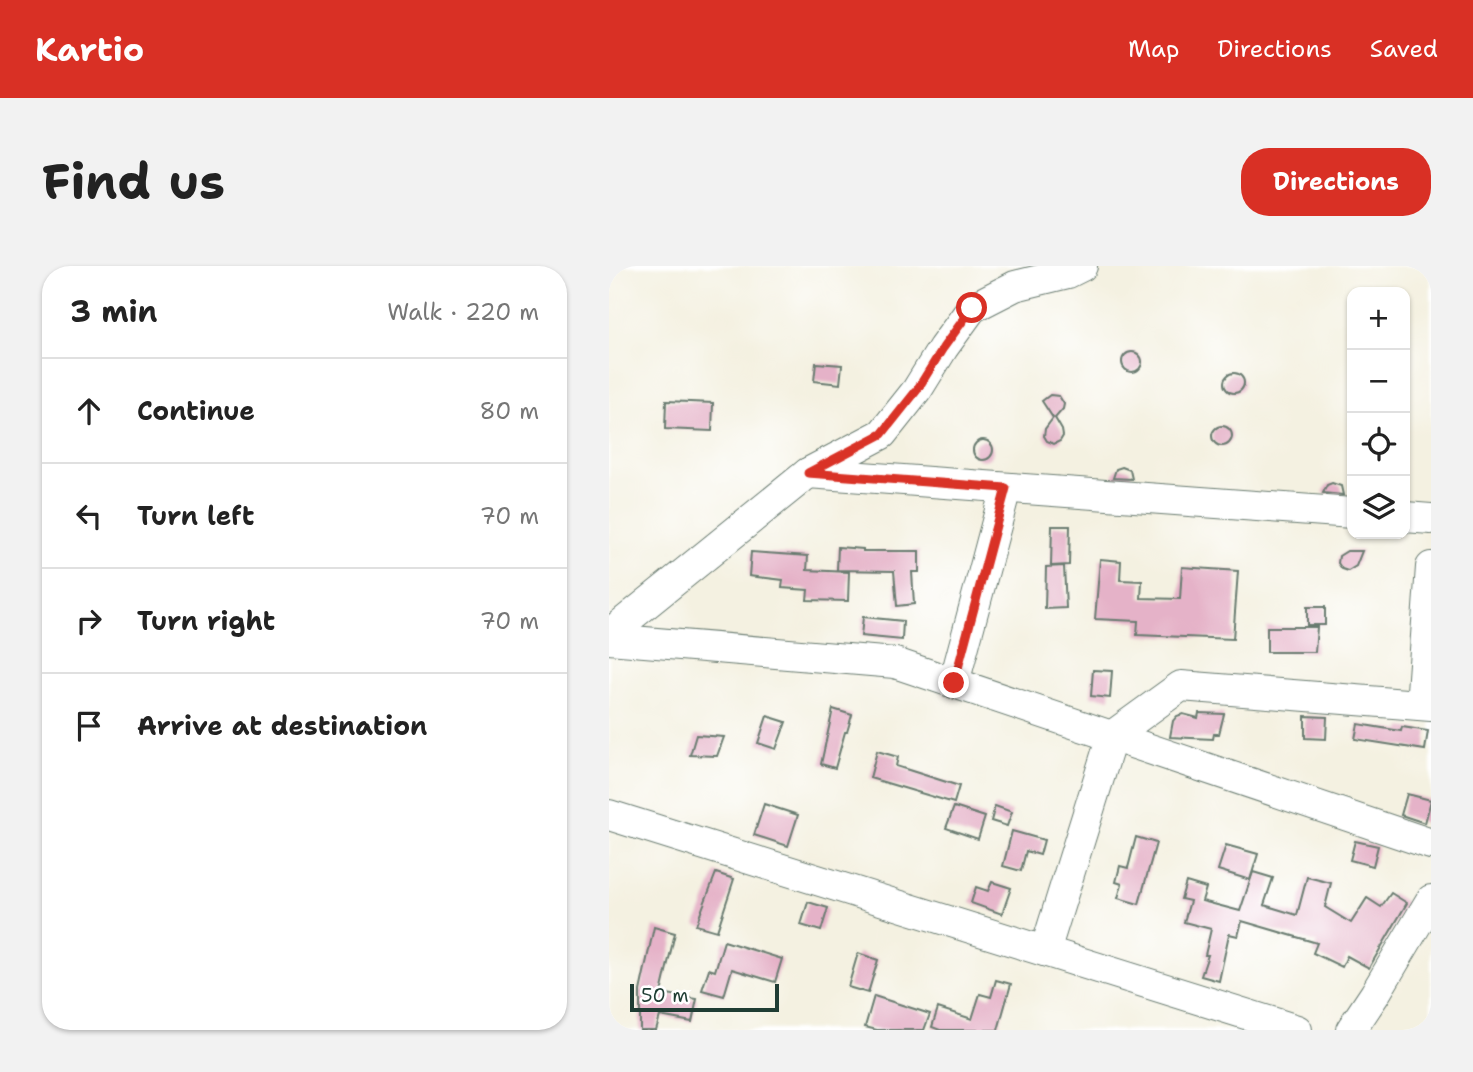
<!DOCTYPE html>
<meta charset="utf-8">
<style>
:root{--surface:#fff;--page:#f2f2f2;--text:#222;--muted:#767676;--line:#e0e0e0;--accent:#d93025}
body{margin:0;font-family:"Shantell Sans",sans-serif;background:var(--page);color:var(--text)}
.controls{position:absolute;right:21px;top:21px;display:grid;overflow:hidden;border-radius:14px;box-shadow:0 2px 5px #0004}
.controls button{width:63px;height:63px;display:grid;place-items:center;padding:0;border:0;border-bottom:2px solid var(--line);background:var(--surface);color:var(--text);font:35px sans-serif}
.scale{position:absolute;left:21px;bottom:18px;width:149px;box-sizing:border-box;padding-left:7px;border:4px solid #1f3d34;border-top:0;font-size:19px;line-height:24px;white-space:nowrap;color:#1f3d34;-webkit-text-stroke:5px #fff;paint-order:stroke}
.stop{position:absolute;width:21px;height:21px;margin:-16px;border:5px solid #d93025;border-radius:50%;background:#fff}
.stop.end{background:#d93025;border-color:#fff;box-shadow:0 2px 7px #0008}
.list{margin:0;padding:0;list-style:none}
h2{display:flex;justify-content:space-between;align-items:center;height:91px;margin:0;padding:0 28px;font-size:30px}
h2 small{font-size:23px;font-weight:400;color:var(--muted)}
.list li{display:grid;grid-template-columns:46px 1fr auto;gap:21px;align-items:center;box-sizing:border-box;height:105px;padding:0 28px;border-top:2px solid var(--line)}
.list b{display:block;font-size:26px;white-space:nowrap}
.list em{font-size:23px;font-style:normal;color:var(--muted)}
.icon{flex:none;width:38px;height:38px;fill:none;stroke:currentColor;stroke-width:2;stroke-linecap:round;stroke-linejoin:round}
.map{position:relative;flex:none;width:822px;height:764px;overflow:hidden;border-radius:28px}
header{display:flex;align-items:center;gap:42px;box-sizing:border-box;height:98px;padding:0 35px;background:var(--accent);color:#fff}
header strong{font-size:33px}
nav{display:flex;gap:38px;margin-inline-start:auto;font-size:24px}
.intro{display:flex;align-items:center;justify-content:space-between;box-sizing:border-box;height:168px;padding:0 42px}
h1{margin:0;font-size:49px}
.button{padding:18px 32px;border-radius:28px;background:var(--accent);color:#fff;font-size:24px;font-weight:700}
main{display:flex;gap:42px;padding:0 42px}
aside{flex:1;background:var(--surface);border-radius:28px;box-shadow:0 2px 5px #0004}
.map>svg:first-child{display:block}
</style>
<header>
<strong>Kartio</strong>
<nav><a>Map</a><a>Directions</a><a>Saved</a></nav>
</header>
<div class="intro"><h1>Find us</h1><a class="button">Directions</a></div>
<main>
<aside>
<h2>3 min<small>Walk · 220 m</small></h2>
<ul class="list">
<li><svg class="icon" aria-label="ahead" viewBox="0 0 24 24"><path d="M12 20V5M6 11l6-6 6 6"/></svg><div><b>Continue</b></div><em>80 m</em></li>
<li><svg class="icon" aria-label="left" viewBox="0 0 24 24"><path d="M17 20v-9H6M10 6l-5 5 5 5"/></svg><div><b>Turn left</b></div><em>70 m</em></li>
<li><svg class="icon" aria-label="right" viewBox="0 0 24 24"><path d="M7 20v-9h11M14 6l5 5-5 5"/></svg><div><b>Turn right</b></div><em>70 m</em></li>
<li><svg class="icon" aria-label="arrive" viewBox="0 0 24 24"><path d="M6 21V4h12l-3 4 3 4H6"/></svg><div><b>Arrive at destination</b></div></li>
</ul>
</aside>
<div class="map">
<svg width="822" height="764" viewBox="0 0 822 764">
<rect width="100%" height="100%" fill="#fff"/>
<filter id="ink" filterUnits="userSpaceOnUse"><feTurbulence type="fractalNoise" baseFrequency=".0143" numOctaves="2"/><feDisplacementMap in="SourceGraphic" scale="14" xChannelSelector="R" yChannelSelector="G"/><feConvolveMatrix kernelMatrix="1 2 1 2 8 2 1 2 1" color-interpolation-filters="sRGB"/></filter>
<filter id="wash" filterUnits="userSpaceOnUse"><feTurbulence type="fractalNoise" baseFrequency=".00686" numOctaves="4" result="noise"/><feDisplacementMap in="SourceGraphic" scale="28" xChannelSelector="R" yChannelSelector="G"/><feGaussianBlur stdDeviation="1.57" result="paint"/><feColorMatrix in="noise" values="0 0 0 0 0 0 0 0 0 0 0 0 0 0 0 0 0 1.4 0 .05"/><feComposite in="paint" operator="in"/></filter>
<g filter="url(#wash)">
<rect width="100%" height="100%" fill="#f4f1e1"/>
<g id="blocks">
<g fill="#e5b2c8">
<circle cx="523" cy="96" r="10"/>
<polygon points="207,97 233,99 231,118 205,115"/>
<circle cx="625" cy="117" r="10"/>
<polygon points="441,129 450,130 455,138 454,143 446,152 453,164 454,170 451,175 445,178 438,175 435,170 436,163 444,152 433,135"/>
<polygon points="57,135 104,137 103,165 56,163"/>
<circle cx="613" cy="170" r="10"/>
<circle cx="374" cy="184" r="10"/>
<polygon points="513,201 521,204 523,213 504,212 507,203"/>
<polygon points="723,217 732,220 734,229 714,227 718,219"/>
<polygon points="443,260 461,260 460,299 442,300"/>
<polygon points="229,281 254,283 254,285 310,285 310,306 303,306 305,338 288,340 285,305 228,304"/>
<polygon points="738,285 753,285 747,300 739,305 733,303 729,297 730,290"/>
<polygon points="142,286 199,290 198,304 240,306 239,335 198,334 199,324 173,322 174,314 140,310"/>
<polygon points="491,293 512,295 511,314 533,315 532,332 571,333 573,301 629,305 624,373 528,369 529,355 486,353"/>
<polygon points="455,300 457,342 436,343 437,301"/>
<rect x="698" y="341" width="18" height="18"/>
<polygon points="254,351 294,355 293,374 252,370"/>
<polygon points="658,361 708,361 706,386 658,386"/>
<polygon points="484,404 503,405 501,432 482,430"/>
<polygon points="224,443 243,449 238,466 236,466 226,502 212,498"/>
<polygon points="590,447 615,448 610,468 605,468 604,473 561,471 564,455 568,450 574,448 589,452"/>
<polygon points="158,450 177,456 167,483 149,477"/>
<polygon points="696,450 718,451 717,473 696,472"/>
<polygon points="749,458 792,465 793,461 819,465 816,484 746,473"/>
<polygon points="87,469 115,471 108,490 81,489"/>
<polygon points="268,485 289,491 287,500 350,520 345,537 261,512"/>
<polygon points="798,528 822,534 816,557 792,549"/>
<polygon points="155,538 189,549 179,580 145,569"/>
<polygon points="386,540 403,546 398,560 382,555"/>
<polygon points="345,541 376,551 369,573 337,562"/>
<polygon points="403,565 435,574 431,589 417,585 412,605 394,600"/>
<polygon points="527,571 547,577 530,638 509,632 513,618 507,616 511,600 519,602"/>
<polygon points="746,575 769,580 764,600 741,594"/>
<polygon points="617,579 649,588 641,614 609,604"/>
<polygon points="644,606 664,612 655,639 688,649 698,611 722,617 716,641 742,657 758,632 772,641 782,627 798,637 760,702 738,690 733,701 704,687 708,677 633,655 629,670 620,668 610,715 592,710 599,689 596,689 602,663 575,656 581,635 572,633 577,616 597,622 593,635 631,645"/>
<polygon points="107,607 125,613 108,665 87,659"/>
<polygon points="383,616 402,622 393,648 362,637 367,621 379,625"/>
<polygon points="199,636 219,642 212,665 192,659"/>
<polygon points="45,661 66,667 52,727 88,733 83,756 51,750 47,764 31,764 31,725"/>
<polygon points="115,675 173,693 166,716 123,703 115,730 93,724 100,703 106,705"/>
<polygon points="249,687 269,694 259,727 239,721"/>
<polygon points="387,714 402,718 389,764 331,764 323,761 329,742 363,753 371,728 382,731"/>
<polygon points="265,730 321,748 315,764 268,764 256,761"/>
</g>
</g>
</g>
<g filter="url(#ink)">
<use href="#blocks" fill-opacity="0" stroke="#6a7c71" stroke-width="2"/>
<g fill="none" stroke-linecap="round" stroke-linejoin="round">
<g stroke="#6a7c71" stroke-width="32">
<g id="minor">
<polyline points="199,207 743,247"/>
<polyline points="796,251 822,253"/>
<polyline points="0,368 199,207 273,168 308,124 334,82 363,42 406,20 459,7 473,0"/>
<polyline points="0,373 286,397 822,578"/>
<polyline points="345,417 397,222"/>
<polyline points="812,439 822,301"/>
<polyline points="0,549 688,764"/>
<polyline points="436,685 503,470 572,420 822,440"/>
<polyline points="742,764 766,728 822,634"/>
</g>
</g>
<use href="#minor" stroke="#fff" stroke-width="30"/>
</g>
</g>
<g fill="none" stroke-linecap="round" stroke-linejoin="round" filter="url(#ink)">
<polyline stroke="#d93025" stroke-width="9" points="345,417 397,222 199,207 273,168 308,124 334,82 363,42"/>
</g>
</svg>
<div class="controls">
<button>+</button>
<button>−</button>
<button><svg class="icon" aria-label="locate" viewBox="0 0 24 24"><circle cx="12" cy="12" r="6"/><path d="M12 2v4M12 18v4M2 12h4M18 12h4"/></svg></button>
<button><svg class="icon" aria-label="layers" viewBox="0 0 24 24"><path d="M12 4l9 5-9 5-9-5zM3 14l9 5 9-5"/></svg></button>
</div>
<div class="scale">50 m</div>
<div class="stop" style="left:363px;top:42px"></div>
<div class="stop end" style="left:345px;top:417px"></div>
</div>
</main>
